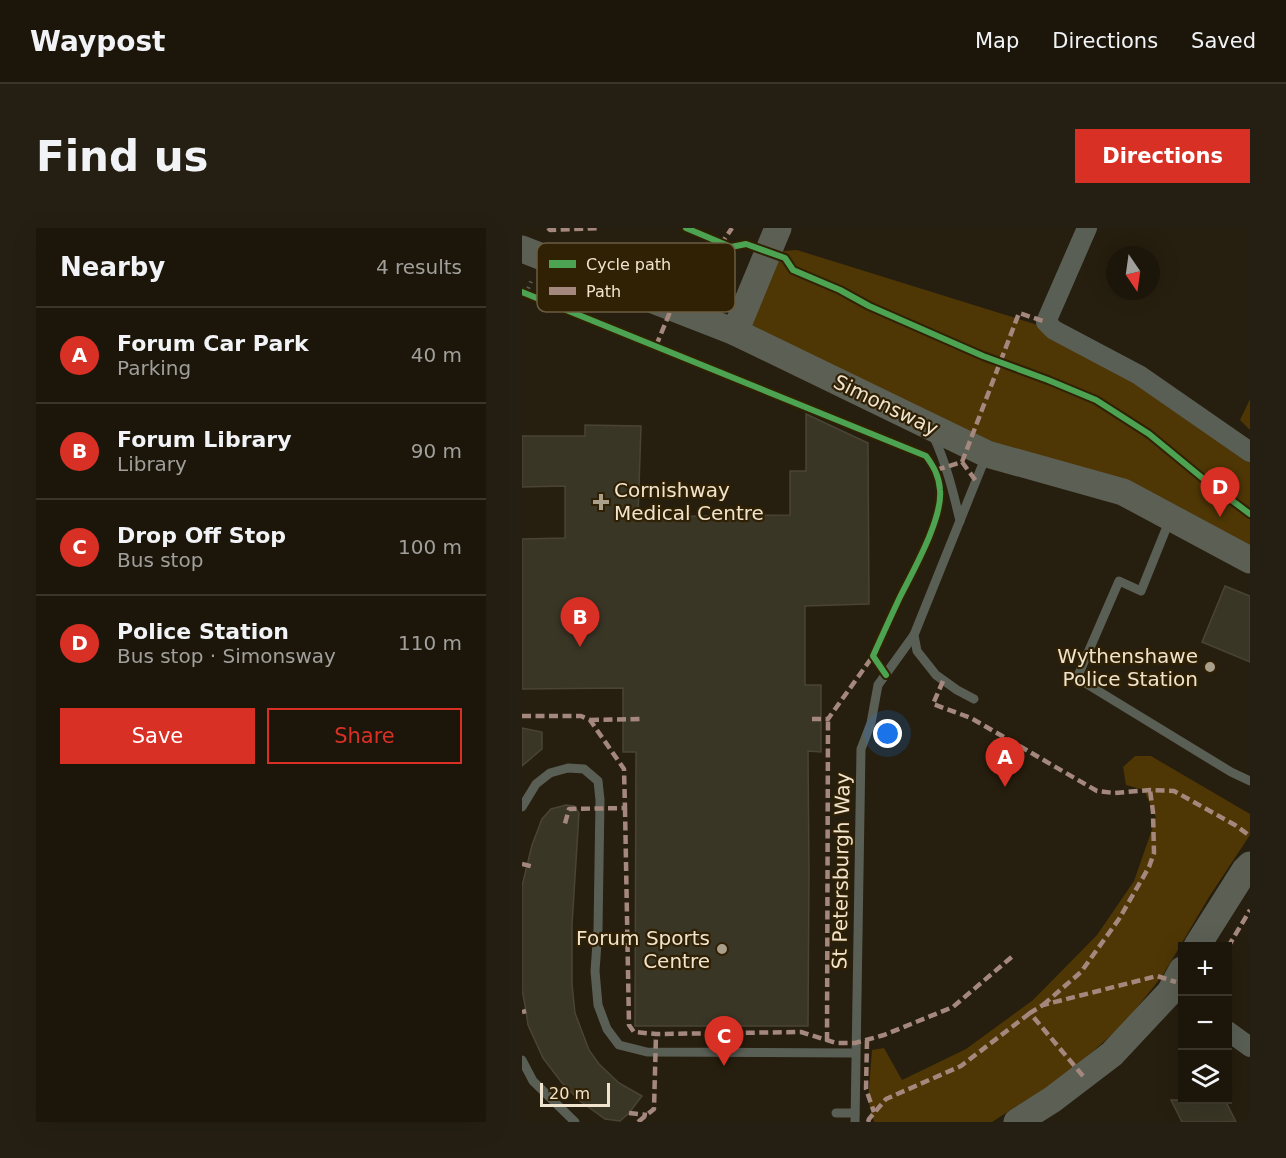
<!DOCTYPE html>
<meta charset="utf-8">
<style>
:root{--surface:#1c160a;--page:#251f13;--text:#f1f3f6;--muted:#a09f9c;--line:#3a352b;--accent:#d93025}
body{margin:0;font-family:"DejaVu Sans",sans-serif;background:var(--page);color:var(--text)}
.controls{position:absolute;right:18px;bottom:18px;display:grid;overflow:hidden;border-radius:0px;box-shadow:0 6px 24px #0002}
.controls button{width:54px;height:54px;display:grid;place-items:center;padding:0;border:0;border-bottom:2px solid var(--line);background:var(--surface);color:var(--text);font:30px sans-serif}
.compass{position:absolute;left:584px;top:18px;width:54px;height:54px;border-radius:50%;background:var(--surface);box-shadow:0 6px 24px #0002;rotate:167deg}
.scale{position:absolute;left:18px;bottom:15px;width:70px;box-sizing:border-box;padding-left:6px;border:3px solid #f1e4cf;border-top:0;font-size:16px;line-height:21px;white-space:nowrap;color:#f1e4cf;-webkit-text-stroke:4px #302104;paint-order:stroke}
.you{position:absolute;left:366px;top:506px;width:21px;height:21px;margin:-15px;border:4px solid #fff;border-radius:50%;background:#1a73e8;box-shadow:0 0 0 9px #1a73e833}
.badge{display:grid;place-items:center;width:39px;height:39px;border-radius:50%;background:var(--accent);color:#fff;font-size:20px;font-weight:700}
.pin{position:absolute;translate:-50% -50px;filter:drop-shadow(0 2px 3px #0008)}
.pin::after{content:'';position:absolute;top:32px;width:21px;height:18px;background:inherit;clip-path:polygon(0 0,100% 0,50% 100%)}
.list{margin:0;padding:0;list-style:none}
h2{display:flex;justify-content:space-between;align-items:center;height:78px;margin:0;padding:0 24px;font-size:26px}
h2 small{font-size:20px;font-weight:400;color:var(--muted)}
.list li{display:grid;grid-template-columns:39px 1fr auto;gap:18px;align-items:center;box-sizing:border-box;height:96px;padding:0 24px;border-top:2px solid var(--line)}
.list b{display:block;font-size:22px;white-space:nowrap}
.list p{margin:0;font-size:20px;white-space:nowrap;color:var(--muted)}
.list em{font-size:20px;font-style:normal;color:var(--muted)}
.actions{display:flex;gap:12px;padding:18px 24px}
.actions a{flex:1;padding:14px 0;border:2px solid var(--accent);border-radius:0px;text-align:center;font-size:21px;color:var(--accent)}
.actions .main{background:var(--accent);color:#fff}
.icon{flex:none;width:33px;height:33px;fill:none;stroke:currentColor;stroke-width:2;stroke-linecap:round;stroke-linejoin:round}
.map{position:relative;flex:none;width:728px;height:894px;overflow:hidden;border-radius:0px}
header{display:flex;align-items:center;gap:36px;box-sizing:border-box;height:84px;padding:0 30px;background:var(--surface);border-bottom:2px solid var(--line)}
header strong{font-size:28px}
nav{display:flex;gap:33px;margin-inline-start:auto;font-size:21px}
.intro{display:flex;align-items:center;justify-content:space-between;box-sizing:border-box;height:144px;padding:0 36px}
h1{margin:0;font-size:42px}
.button{padding:15px 27px;border-radius:0px;background:var(--accent);color:#fff;font-size:21px;font-weight:700}
main{display:flex;gap:36px;padding:0 36px}
aside{flex:1;background:var(--surface);border-radius:0px;box-shadow:0 6px 24px #0002}
.map>svg:first-child{display:block}
</style>
<header>
<strong>Waypost</strong>
<nav><a>Map</a><a>Directions</a><a>Saved</a></nav>
</header>
<div class="intro"><h1>Find us</h1><a class="button">Directions</a></div>
<main>
<aside>
<h2>Nearby<small>4 results</small></h2>
<ul class="list">
<li><span class="badge">A</span><div><b>Forum Car Park</b><p>Parking</p></div><em>40 m</em></li>
<li><span class="badge">B</span><div><b>Forum Library</b><p>Library</p></div><em>90 m</em></li>
<li><span class="badge">C</span><div><b>Drop Off Stop</b><p>Bus stop</p></div><em>100 m</em></li>
<li><span class="badge">D</span><div><b>Police Station</b><p>Bus stop · Simonsway</p></div><em>110 m</em></li>
</ul>
<div class="actions"><a class="main">Save</a><a>Share</a></div>
</aside>
<div class="map">
<svg width="728" height="894" viewBox="0 0 728 894">
<rect width="100%" height="100%" fill="#261e0e"/>
<g fill="#4e3605">
<polygon points="275,22 532,102 728,224 728,332 601,264 465,226 213,104 247,24"/>
<polygon points="728,171 728,202 718,192"/>
<polygon points="613,528 629,528 728,586 728,607 687,669 641,747 601,797 545,846 470,894 352,894 346,872 350,822 362,820 380,852 444,821 511,772 575,707 612,653 634,590 622,562 604,557 601,539"/>
</g>
<g fill="#3a3626" stroke="#4a4435" stroke-width="1.5">
<polygon points="284,186 346,215 347,376 283,378 283,457 299,457 299,524 286,523 287,644 286,798 113,798 114,524 101,524 101,460 0,461 0,311 43,310 43,258 0,259 0,208 63,208 63,197 119,198 116,289 268,287 268,243 284,243"/>
<polygon points="703,358 728,368 728,434 680,414"/>
<polygon points="0,500 20,504 20,521 0,538"/>
<polygon points="44,577 52,578 57,585 50,697 50,756 53,785 67,822 77,836 97,855 120,868 107,885 98,893 83,891 58,873 40,855 21,830 6,797 4,783 0,761 0,658 10,617 20,591 29,581"/>
<polygon points="649,872 703,872 714,894 660,894"/>
</g>
<g fill="none" stroke-linecap="round" stroke-linejoin="round">
<polyline stroke="#5c5c53" stroke-width="4" stroke-dasharray="1.5 4.5" stroke-linecap="butt" points="4,66 10,51"/>
<g stroke="#5a5f55" stroke-width="9">
<path d="M411,207C424,235 431,263 438,293"/>
<polyline points="648,291 619,363 597,353 555,450 709,544 728,553"/>
<polyline points="452,471 435,462 414,447 395,423 392,407 464,228"/>
<polyline points="0,579 14,556 28,545 46,540 62,541 76,553 78,572 76,701 73,743 76,777 85,801 97,817 125,824 333,825"/>
<polyline points="0,832 11,853 53,894"/>
<polyline points="314,885 333,885"/>
<polyline points="333,894 339,521 349,495 356,457 392,407"/>
</g>
<g stroke="#5a5f55" stroke-width="20">
<polyline points="565,0 524,94 532,102 617,147 728,224"/>
<polyline points="706,803 728,819"/>
</g>
<g stroke="#5c5f54" stroke-width="27">
<polyline points="0,21 213,104 465,226 601,264 728,332"/>
<polyline points="213,104 256,0"/>
<polyline points="675,718 723,642 728,637"/>
<polyline points="495,894 531,871 590,826 648,764 660,742"/>
</g>
<g stroke="#a5887d" stroke-width="4.5" stroke-dasharray="9 4.5" stroke-linecap="butt">
<polyline points="26,0 28,2 78,0"/>
<polyline points="134,118 157,62 200,15 210,0"/>
<polyline points="440,234 454,253"/>
<polyline points="414,242 440,234 497,85 524,94"/>
<polyline points="421,453 411,476 449,490 575,563 592,565 628,562 652,563 713,597 728,608"/>
<polyline points="0,488 59,488 68,492 102,541 103,580 47,581 42,599"/>
<polyline points="290,491 306,491 351,428"/>
<polyline points="68,492 120,491"/>
<polyline points="103,580 107,797 112,804 134,806 279,804 314,815 333,815 362,807 431,779 492,727"/>
<polyline points="0,636 12,639"/>
<polyline points="706,719 728,682"/>
<polyline points="521,777 559,744 597,691 627,639 632,625 631,584 628,562"/>
<polyline points="0,784 4,783"/>
<polyline points="345,812 344,861 352,884"/>
<polyline points="305,813 306,491"/>
<polyline points="561,848 508,785 521,777 635,748 654,754"/>
<polyline points="107,885 125,887"/>
<polyline points="116,894 132,881 134,806"/>
<polyline points="346,894 347,891 364,871 439,838 508,785"/>
</g>
<g stroke="#302104" stroke-width="10">
<g id="cycleway">
<polyline points="164,0 209,19 224,16 263,30 271,42 318,62 347,78 461,128 526,152 574,172 627,206 684,253 728,286"/>
<path d="M0,64L404,228C412,239 417,248 418,262C421,290 391,343 378,369C369,388 360,408 351,428L364,447"/>
</g>
</g>
<use href="#cycleway" stroke="#4ca352" stroke-width="6"/>
</g>
<g fill="#aa9f8b" stroke="#302104" stroke-width="2">
<path d="M76 265h6v6h6v6h-6v6h-6v-6h-6v-6h6z"/>
<circle cx="688" cy="439" r="6"/>
<circle cx="200" cy="721" r="6"/>
</g>
<g text-anchor="middle" dominant-baseline="central" stroke-width="4.5" stroke-linejoin="round" paint-order="stroke">
<g font-size="20" fill="#f1e4cf" stroke="#302104">
<text transform="translate(364 177) rotate(26)">Simonsway</text>
<text transform="translate(319 643) rotate(-89)">St Petersburgh Way</text>
</g>
<g font-size="20" fill="#f1e4cf" stroke="#302104" text-anchor="end">
<text x="92" y="262" text-anchor="start">Cornishway<tspan x="92" dy="23">Medical Centre</tspan></text>
<text x="676" y="428">Wythenshawe<tspan x="676" dy="23">Police Station</tspan></text>
<text x="188" y="710">Forum Sports<tspan x="188" dy="23">Centre</tspan></text>
</g>
</g>
<rect x="15" y="15" width="198" height="69" rx="9" fill="#302104" stroke="#6a5c41" stroke-width="1.5"/>
<rect x="27" y="32" width="27" height="8" fill="#4ca352"/>
<rect x="27" y="59" width="27" height="8" fill="#a5887d"/>
<g font-size="16" fill="#f1e4cf">
<text x="64" y="42">Cycle path</text>
<text x="64" y="69">Path</text>
</g>
</svg>
<div class="controls">
<button>+</button>
<button>−</button>
<button><svg class="icon" aria-label="layers" viewBox="0 0 24 24"><path d="M12 4l9 5-9 5-9-5zM3 14l9 5 9-5"/></svg></button>
</div>
<svg class="compass" viewBox="-18 -18 36 36"><path d="M0-13l5 13h-10z" fill="#e53935"/><path d="M0 13l5-13h-10z" fill="#a09f9c"/></svg>
<div class="scale">20 m</div>
<div class="you"></div>
<div class="pin badge" style="left:483px;top:559px">A</div>
<div class="pin badge" style="left:58px;top:419px">B</div>
<div class="pin badge" style="left:202px;top:838px">C</div>
<div class="pin badge" style="left:698px;top:289px">D</div>
</div>
</main>
